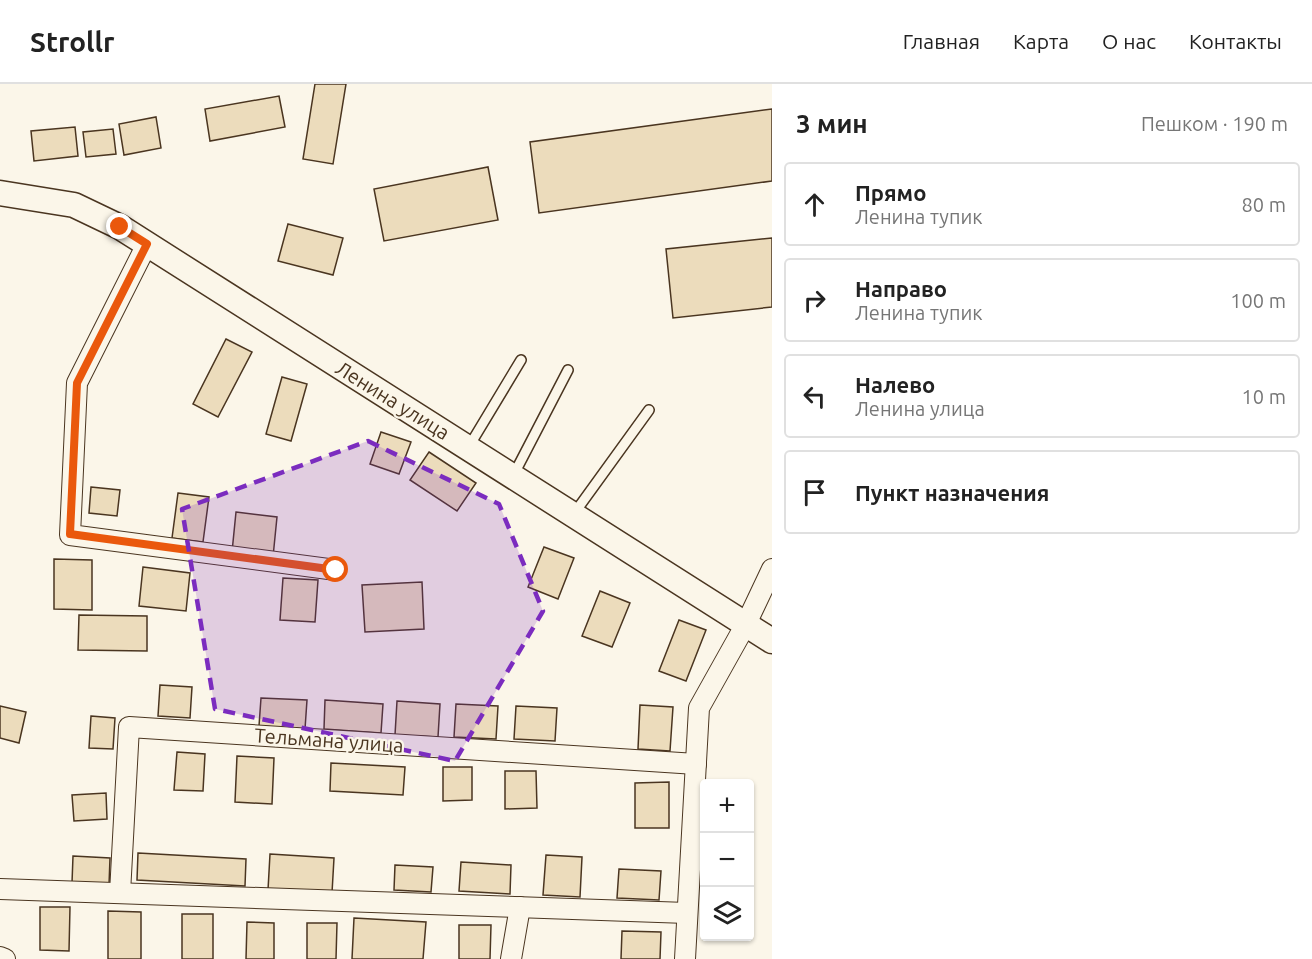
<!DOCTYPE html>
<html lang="ru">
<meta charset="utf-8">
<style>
:root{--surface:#fff;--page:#f2f2f2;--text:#222;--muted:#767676;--line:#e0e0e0}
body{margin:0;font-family:Ubuntu,sans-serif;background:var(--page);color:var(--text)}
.controls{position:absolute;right:18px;bottom:18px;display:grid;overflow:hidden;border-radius:6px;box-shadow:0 2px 4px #0004}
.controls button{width:54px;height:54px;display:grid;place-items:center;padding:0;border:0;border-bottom:2px solid var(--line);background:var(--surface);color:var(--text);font:30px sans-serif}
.stop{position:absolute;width:18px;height:18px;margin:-14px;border:4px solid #ea580c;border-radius:50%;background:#fff}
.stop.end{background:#ea580c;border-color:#fff;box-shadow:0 2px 6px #0008}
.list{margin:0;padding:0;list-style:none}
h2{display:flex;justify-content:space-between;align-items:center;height:78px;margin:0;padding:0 24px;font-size:26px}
h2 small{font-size:20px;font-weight:400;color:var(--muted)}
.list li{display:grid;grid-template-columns:39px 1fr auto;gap:18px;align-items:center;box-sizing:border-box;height:84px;margin:0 12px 12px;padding:0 12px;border:2px solid var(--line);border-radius:6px}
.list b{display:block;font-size:22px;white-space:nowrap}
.list p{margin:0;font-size:20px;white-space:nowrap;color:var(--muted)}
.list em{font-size:20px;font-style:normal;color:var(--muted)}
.icon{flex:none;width:33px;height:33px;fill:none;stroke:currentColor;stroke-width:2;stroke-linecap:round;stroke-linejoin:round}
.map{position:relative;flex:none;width:772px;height:875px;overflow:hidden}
header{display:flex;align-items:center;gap:36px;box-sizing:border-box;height:84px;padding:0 30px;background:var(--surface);border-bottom:2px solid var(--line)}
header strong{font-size:28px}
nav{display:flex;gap:33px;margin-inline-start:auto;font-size:21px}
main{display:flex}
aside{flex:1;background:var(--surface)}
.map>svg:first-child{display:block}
</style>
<header>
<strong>Strollr</strong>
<nav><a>Главная</a><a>Карта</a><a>О нас</a><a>Контакты</a></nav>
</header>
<main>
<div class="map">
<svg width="772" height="875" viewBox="0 0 772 875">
<rect width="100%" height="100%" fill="#fbf6e9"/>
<g fill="#ecdcbc" stroke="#4a3520" stroke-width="1.5">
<polygon points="315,0 346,0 333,80 303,75"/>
<polygon points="279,12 285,43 210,57 205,25"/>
<polygon points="772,25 772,97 539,129 530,58"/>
<polygon points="156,33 161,64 124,71 119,40"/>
<polygon points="75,43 78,72 34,77 31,47"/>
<polygon points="113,45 116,70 86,73 83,48"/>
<polygon points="488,83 498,136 384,157 374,105"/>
<polygon points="288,140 343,154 333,191 278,177"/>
<polygon points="772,154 772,223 673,234 666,165"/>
<polygon points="226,255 252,268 218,333 193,320"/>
<polygon points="282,293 307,300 291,357 266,350"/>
<polygon points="381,348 411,358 399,390 370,380"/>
<polygon points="429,368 476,399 457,427 410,396"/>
<polygon points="91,403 120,406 117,432 89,429"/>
<polygon points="178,409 209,413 203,458 172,454"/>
<polygon points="236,428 277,433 273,473 232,468"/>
<polygon points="544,463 574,474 558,515 528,503"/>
<polygon points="54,475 92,476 92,526 54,525"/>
<polygon points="143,483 190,489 186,527 139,522"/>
<polygon points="283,494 318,496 315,538 280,536"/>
<polygon points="422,498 424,545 365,548 362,501"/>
<polygon points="600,507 630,519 612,563 582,552"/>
<polygon points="79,531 147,532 147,567 78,566"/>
<polygon points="679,536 706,546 686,597 659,587"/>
<polygon points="160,601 192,603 190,634 158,632"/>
<polygon points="261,614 307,616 305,645 259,642"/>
<polygon points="325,616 383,620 381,649 324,645"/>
<polygon points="397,617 440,620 438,653 395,651"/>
<polygon points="456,620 498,622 496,655 454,653"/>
<polygon points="640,621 673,623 670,667 638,665"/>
<polygon points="0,622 26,628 19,659 0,654"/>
<polygon points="516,622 557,624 555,657 514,655"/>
<polygon points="91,632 115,634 113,665 89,664"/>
<polygon points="177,668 205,670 203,707 174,706"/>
<polygon points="237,672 274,674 272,720 235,718"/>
<polygon points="331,679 405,683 403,711 330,707"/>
<polygon points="443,683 472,683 472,716 443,717"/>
<polygon points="505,687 536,687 537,724 505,725"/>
<polygon points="669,698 669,744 635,744 635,699"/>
<polygon points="106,709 107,735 74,737 72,711"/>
<polygon points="138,769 246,775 245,802 137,796"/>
<polygon points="270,770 334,774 332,809 268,806"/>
<polygon points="546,771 582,773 580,813 543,811"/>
<polygon points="73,772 110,774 109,801 72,799"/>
<polygon points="461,778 511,781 510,810 459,807"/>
<polygon points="395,781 433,783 431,808 394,806"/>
<polygon points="619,785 661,787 659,816 617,814"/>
<polygon points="40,823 70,823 69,867 40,866"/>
<polygon points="108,827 141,828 141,875 108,875"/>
<rect x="182" y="830" width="31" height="45"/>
<polygon points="354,834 426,838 423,875 352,875"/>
<polygon points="247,838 274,839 274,875 246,875"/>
<polygon points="307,839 337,839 336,875 307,875"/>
<polygon points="459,841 491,841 490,875 459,875"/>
<polygon points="622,847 661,848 660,875 621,875"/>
</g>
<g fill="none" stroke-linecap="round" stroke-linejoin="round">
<g stroke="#4a3520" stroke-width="12">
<g id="service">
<polyline points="468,364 521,276"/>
<polyline points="513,392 568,286"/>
<polyline points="573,431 649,326"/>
</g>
</g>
<g stroke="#4a3520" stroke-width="22">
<g id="minor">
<polyline points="147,160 77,299 70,451 336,486"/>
<polyline points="0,805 687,829"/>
<polyline points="120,809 129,643 696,680"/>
<polyline points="0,873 5,875"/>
<polyline points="511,875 520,823"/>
<polyline points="685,875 699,624 746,540 772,485"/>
</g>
</g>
<g stroke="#4a3520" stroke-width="27">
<polyline id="tertiary" points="0,109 74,121 120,143 772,557"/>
</g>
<use href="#service" stroke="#fbf6e9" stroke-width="9"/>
<use href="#minor" stroke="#fbf6e9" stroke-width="20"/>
<use href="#tertiary" stroke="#fbf6e9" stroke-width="24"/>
</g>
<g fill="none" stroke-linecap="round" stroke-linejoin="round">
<polyline stroke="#ea580c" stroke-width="8" points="120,143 147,160 77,299 70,450 336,486"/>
</g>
<path fill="#7b2cbf" fill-opacity="0.2" stroke="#7b2cbf" stroke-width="4.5" stroke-dasharray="12 8" stroke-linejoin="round" d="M368,357L499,420L543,527L455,677L215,625L182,425Z"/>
<g text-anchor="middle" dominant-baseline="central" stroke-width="4.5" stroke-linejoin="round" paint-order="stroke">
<g font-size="20" fill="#4a3520" stroke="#fbf6e9">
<text transform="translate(393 316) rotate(32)">Ленина улица</text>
<text transform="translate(329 656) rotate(4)">Тельмана улица</text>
</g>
</g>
</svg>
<div class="controls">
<button>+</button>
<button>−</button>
<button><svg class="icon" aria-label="layers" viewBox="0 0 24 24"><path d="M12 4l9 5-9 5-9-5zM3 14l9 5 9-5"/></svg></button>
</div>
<div class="stop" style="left:336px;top:486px"></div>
<div class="stop end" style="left:120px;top:143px"></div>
</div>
<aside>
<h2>3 мин<small>Пешком · 190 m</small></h2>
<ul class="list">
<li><svg class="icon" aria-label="ahead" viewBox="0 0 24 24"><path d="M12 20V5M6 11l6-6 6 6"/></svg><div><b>Прямо</b><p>Ленина тупик</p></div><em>80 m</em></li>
<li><svg class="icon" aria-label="right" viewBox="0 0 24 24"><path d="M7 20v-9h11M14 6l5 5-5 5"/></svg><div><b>Направо</b><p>Ленина тупик</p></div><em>100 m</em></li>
<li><svg class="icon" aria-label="left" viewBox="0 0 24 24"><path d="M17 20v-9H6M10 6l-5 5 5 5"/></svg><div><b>Налево</b><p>Ленина улица</p></div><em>10 m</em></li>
<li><svg class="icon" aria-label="arrive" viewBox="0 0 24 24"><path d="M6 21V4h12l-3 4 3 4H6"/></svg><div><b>Пункт назначения</b></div></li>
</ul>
</aside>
</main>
